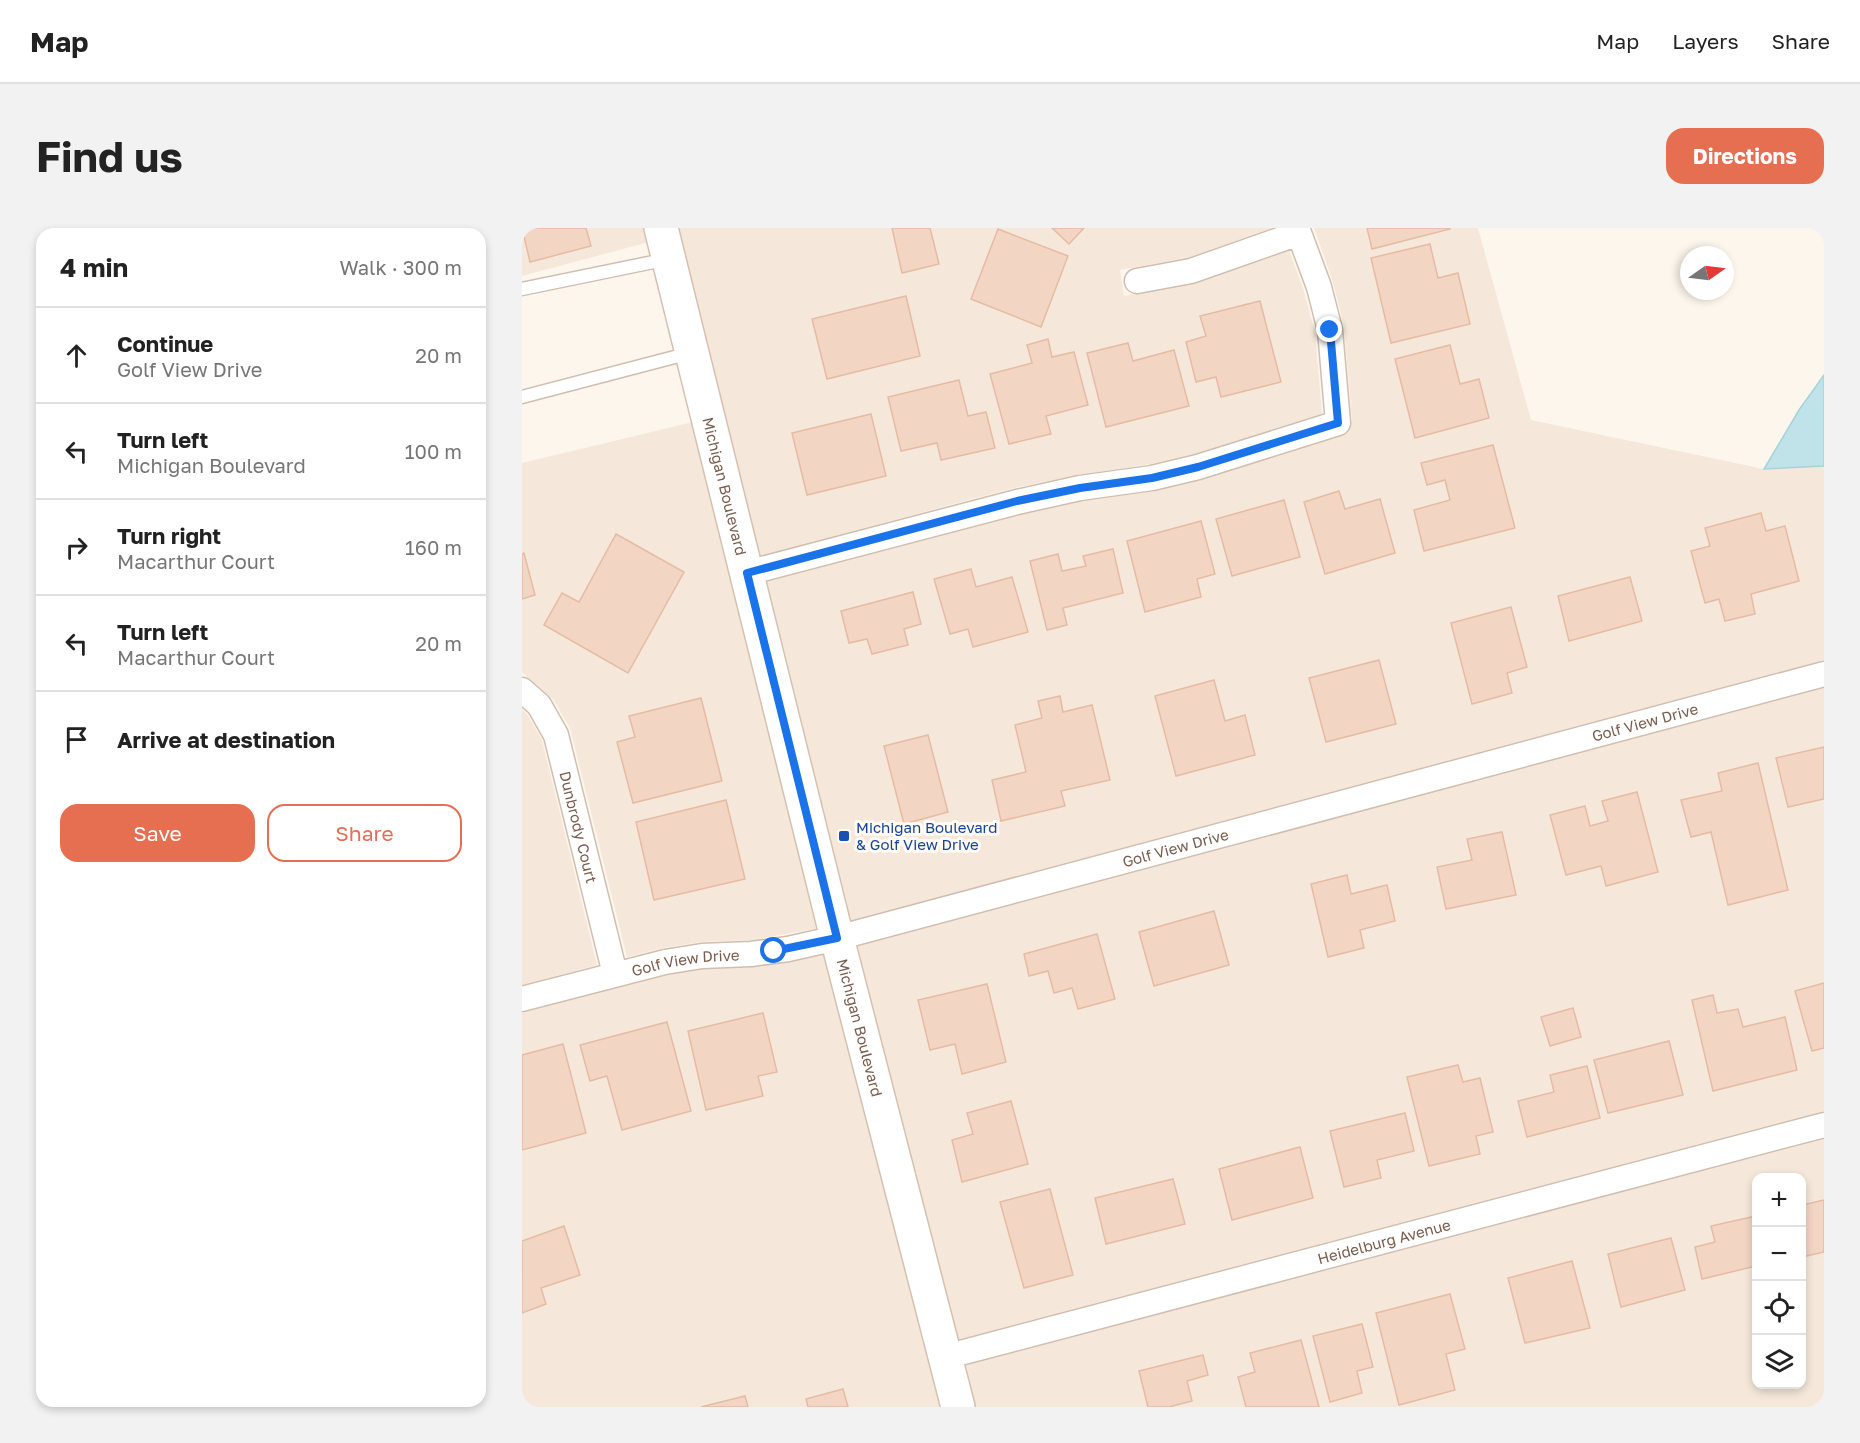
<!DOCTYPE html>
<meta charset="utf-8">
<style>
:root{--surface:#fff;--page:#f2f2f2;--text:#222;--muted:#767676;--line:#e0e0e0;--accent:#e76f51}
body{margin:0;font-family:"Golos Text",sans-serif;background:var(--page);color:var(--text)}
.controls{position:absolute;right:18px;bottom:18px;display:grid;overflow:hidden;border-radius:12px;box-shadow:0 3px 9px #0003}
.controls button{width:54px;height:54px;display:grid;place-items:center;padding:0;border:0;border-bottom:2px solid var(--line);background:var(--surface);color:var(--text);font:30px sans-serif}
.compass{position:absolute;left:1158px;top:18px;width:54px;height:54px;border-radius:50%;background:var(--surface);box-shadow:0 3px 9px #0003;rotate:76deg}
.stop{position:absolute;width:18px;height:18px;margin:-14px;border:4px solid #1a73e8;border-radius:50%;background:#fff}
.stop.end{background:#1a73e8;border-color:#fff;box-shadow:0 2px 6px #0008}
.list{margin:0;padding:0;list-style:none}
h2{display:flex;justify-content:space-between;align-items:center;height:78px;margin:0;padding:0 24px;font-size:26px}
h2 small{font-size:20px;font-weight:400;color:var(--muted)}
.list li{display:grid;grid-template-columns:39px 1fr auto;gap:18px;align-items:center;box-sizing:border-box;height:96px;padding:0 24px;border-top:2px solid var(--line)}
.list b{display:block;font-size:22px;white-space:nowrap}
.list p{margin:0;font-size:20px;white-space:nowrap;color:var(--muted)}
.list em{font-size:20px;font-style:normal;color:var(--muted)}
.actions{display:flex;gap:12px;padding:18px 24px}
.actions a{flex:1;padding:14px 0;border:2px solid var(--accent);border-radius:18px;text-align:center;font-size:21px;color:var(--accent)}
.actions .main{background:var(--accent);color:#fff}
.icon{flex:none;width:33px;height:33px;fill:none;stroke:currentColor;stroke-width:2;stroke-linecap:round;stroke-linejoin:round}
.map{position:relative;flex:none;width:1302px;height:1179px;overflow:hidden;border-radius:18px}
header{display:flex;align-items:center;gap:36px;box-sizing:border-box;height:84px;padding:0 30px;background:var(--surface);border-bottom:2px solid var(--line)}
header strong{font-size:28px}
nav{display:flex;gap:33px;margin-inline-start:auto;font-size:21px}
.intro{display:flex;align-items:center;justify-content:space-between;box-sizing:border-box;height:144px;padding:0 36px}
h1{margin:0;font-size:42px}
.button{padding:15px 27px;border-radius:18px;background:var(--accent);color:#fff;font-size:21px;font-weight:700}
main{display:flex;gap:36px;padding:0 36px}
aside{flex:1;background:var(--surface);border-radius:18px;box-shadow:0 3px 9px #0003}
.map>svg:first-child{display:block}
</style>
<header>
<strong>Map</strong>
<nav><a>Map</a><a>Layers</a><a>Share</a></nav>
</header>
<div class="intro"><h1>Find us</h1><a class="button">Directions</a></div>
<main>
<aside>
<h2>4 min<small>Walk · 300 m</small></h2>
<ul class="list">
<li><svg class="icon" aria-label="ahead" viewBox="0 0 24 24"><path d="M12 20V5M6 11l6-6 6 6"/></svg><div><b>Continue</b><p>Golf View Drive</p></div><em>20 m</em></li>
<li><svg class="icon" aria-label="left" viewBox="0 0 24 24"><path d="M17 20v-9H6M10 6l-5 5 5 5"/></svg><div><b>Turn left</b><p>Michigan Boulevard</p></div><em>100 m</em></li>
<li><svg class="icon" aria-label="right" viewBox="0 0 24 24"><path d="M7 20v-9h11M14 6l5 5-5 5"/></svg><div><b>Turn right</b><p>Macarthur Court</p></div><em>160 m</em></li>
<li><svg class="icon" aria-label="left" viewBox="0 0 24 24"><path d="M17 20v-9H6M10 6l-5 5 5 5"/></svg><div><b>Turn left</b><p>Macarthur Court</p></div><em>20 m</em></li>
<li><svg class="icon" aria-label="arrive" viewBox="0 0 24 24"><path d="M6 21V4h12l-3 4 3 4H6"/></svg><div><b>Arrive at destination</b></div></li>
</ul>
<div class="actions"><a class="main">Save</a><a>Share</a></div>
</aside>
<div class="map">
<svg width="1302" height="1179" viewBox="0 0 1302 1179">
<rect width="100%" height="100%" fill="#fdf6ec"/>
<g fill="#f5e8da" fill-rule="evenodd">
<polygon points="0,0 123,0 127,14 0,48"/>
<polygon points="154,0 750,0 665,30 598,42 602,68 674,55 767,22 782,63 793,105 800,186 672,226 628,236 556,247 492,260 236,328"/>
<polygon points="792,0 956,0 1009,192 1242,241 1302,238 1302,432 327,693 243,354 498,287 560,273 632,263 679,252 820,207 830,193 822,98 811,54"/>
<polygon points="171,194 298,700 228,712 178,714 141,720 105,729 48,500 31,471 0,444 0,235"/>
<polygon points="1302,459 1302,883 434,1112 333,719"/>
<polygon points="0,482 5,486 20,512 75,737 0,757"/>
<polygon points="304,726 420,1179 0,1179 0,785 146,747 181,741 231,739"/>
<path d="M1302,911V1179H451L441,1138ZM1234,950H1280V1156H1234Z"/>
</g>
<polygon fill="#bfe3e8" stroke="#a5d3da" stroke-width="1.5" points="1302,147 1302,238 1242,241 1277,182"/>
<g fill="#f3d5c3" stroke="#e6bba3" stroke-width="1.5">
<polygon points="0,0 64,0 69,18 8,34"/>
<polygon points="370,0 408,0 417,36 380,45"/>
<polygon points="530,0 562,0 547,16"/>
<polygon points="845,0 928,0 928,1 850,21"/>
<polygon points="476,1 546,28 519,99 449,71"/>
<polygon points="908,16 916,50 936,45 948,96 869,115 849,30"/>
<polygon points="384,68 398,128 305,151 290,91"/>
<polygon points="738,73 759,154 699,169 694,149 674,154 664,114 684,108 678,88"/>
<polygon points="526,111 530,129 552,124 566,177 524,188 529,206 487,216 468,146 510,135 505,117"/>
<polygon points="606,115 611,133 652,122 667,178 584,199 565,125"/>
<polygon points="928,117 938,156 957,151 967,190 893,210 873,131"/>
<polygon points="437,152 446,188 464,184 473,220 419,232 415,215 379,223 366,169"/>
<polygon points="349,186 364,248 285,267 270,205"/>
<polygon points="971,217 993,300 902,323 892,282 928,272 923,252 905,257 899,235"/>
<polygon points="817,263 823,281 858,271 873,325 803,346 782,274"/>
<polygon points="762,272 778,329 710,348 694,291"/>
<polygon points="1239,285 1244,303 1263,298 1277,353 1229,366 1233,386 1203,393 1197,371 1183,375 1169,323 1188,318 1183,300"/>
<polygon points="679,293 693,346 675,351 679,369 623,384 605,313"/>
<polygon points="94,306 162,344 106,445 22,397 40,365 57,374"/>
<polygon points="591,321 601,365 541,380 545,397 525,402 508,333 536,326 540,343 564,338 561,328"/>
<polygon points="2,325 13,367 0,371 0,326"/>
<polygon points="449,341 454,359 490,349 506,404 451,419 446,401 428,406 412,351"/>
<polygon points="1108,349 1120,393 1047,413 1036,368"/>
<polygon points="391,364 399,396 382,401 386,417 350,426 345,411 327,415 319,383"/>
<polygon points="989,379 1005,439 985,445 990,465 950,476 929,395"/>
<polygon points="857,432 874,496 804,514 787,450"/>
<polygon points="692,452 703,493 723,487 733,527 654,548 633,468"/>
<polygon points="538,468 541,484 570,477 588,552 539,563 543,578 479,593 470,552 504,544 493,497 520,490 516,473"/>
<polygon points="179,470 200,553 111,575 95,514 113,509 107,488"/>
<polygon points="406,507 426,584 382,596 362,518"/>
<polygon points="1302,519 1302,571 1266,579 1254,530"/>
<polygon points="1236,535 1266,662 1206,677 1189,604 1169,609 1159,572 1200,563 1196,545"/>
<polygon points="1115,564 1136,644 1084,658 1079,638 1044,647 1028,587 1063,578 1068,598 1086,593 1080,573"/>
<polygon points="204,572 223,651 132,672 114,594"/>
<polygon points="980,604 994,667 924,681 915,639 950,632 945,611"/>
<polygon points="825,647 829,666 865,657 873,693 838,702 842,720 806,729 789,656"/>
<polygon points="692,683 707,737 632,758 617,704"/>
<polygon points="575,706 593,771 556,781 550,760 532,765 526,743 507,748 502,726"/>
<polygon points="1302,755 1302,820 1290,823 1273,763"/>
<polygon points="465,756 484,834 440,846 433,816 408,822 396,772"/>
<polygon points="1191,767 1195,785 1216,781 1221,799 1263,789 1275,842 1191,863 1170,772"/>
<polygon points="1051,780 1059,809 1028,818 1019,789"/>
<polygon points="241,785 255,844 236,848 241,868 184,882 166,803"/>
<polygon points="145,794 169,883 100,902 85,848 68,853 58,817"/>
<polygon points="1147,813 1161,867 1086,885 1072,832"/>
<polygon points="41,816 64,905 0,922 0,827"/>
<polygon points="936,837 941,854 958,850 971,904 954,908 958,926 907,938 885,849"/>
<polygon points="1065,838 1078,890 1005,909 996,873 1032,864 1028,847"/>
<polygon points="489,873 506,936 440,954 430,912 451,906 445,885"/>
<polygon points="883,885 892,923 855,932 859,950 822,959 808,903"/>
<polygon points="778,919 791,970 710,992 697,941"/>
<polygon points="651,951 663,996 584,1016 573,970"/>
<polygon points="528,961 551,1047 502,1060 478,974"/>
<polygon points="1302,972 1302,1024 1280,1029 1280,977"/>
<polygon points="1234,988 1234,1038 1180,1051 1173,1019 1193,1014 1189,998"/>
<polygon points="42,998 58,1047 19,1060 24,1076 0,1085 0,1013"/>
<polygon points="1149,1010 1163,1062 1099,1079 1086,1026"/>
<polygon points="1050,1033 1068,1100 1003,1115 986,1050"/>
<polygon points="928,1066 943,1121 924,1126 933,1162 877,1177 854,1085"/>
<polygon points="840,1096 851,1139 835,1143 840,1165 808,1174 791,1108"/>
<polygon points="779,1112 797,1179 724,1179 716,1149 733,1144 728,1125"/>
<polygon points="681,1127 686,1147 665,1153 670,1173 647,1179 626,1179 617,1143"/>
<polygon points="321,1161 326,1179 286,1179 284,1171"/>
<polygon points="223,1168 226,1179 179,1179"/>
</g>
<g fill="none" stroke-linecap="round" stroke-linejoin="round">
<g stroke="#d1beb0" stroke-width="15">
<g id="lane">
<polyline points="0,61 146,31"/>
<polyline points="0,169 168,125"/>
</g>
</g>
<g stroke="#d1beb0" stroke-width="27">
<g id="street">
<polyline points="225,345 495,274 558,260 630,250 676,239 816,195 808,102 797,59 777,5 669,43 615,53"/>
<path id="s1" d="M0,462L17,477L34,507L93,746"/>
<path id="s2" d="M0,771L143,734L180,728L229,726L266,721L315,710L1302,446"/>
<path id="s3" d="M423,1129L1302,897"/>
</g>
</g>
<g stroke="#d6c0b0" stroke-width="36">
<g id="secondary">
<path id="s4" d="M139,0L315,710L436,1179"/>
</g>
</g>
<use href="#lane" stroke="#fff" stroke-width="12"/>
<use href="#street" stroke="#fff" stroke-width="24"/>
<use href="#secondary" stroke="#fff" stroke-width="33"/>
</g>
<g fill="none" stroke-linecap="round" stroke-linejoin="round">
<polyline stroke="#1a73e8" stroke-width="8" points="252,723 315,710 225,345 495,273 558,260 630,250 676,239 816,195 808,102"/>
</g>
<rect fill="#1a4fb4" stroke="#fffaf3" stroke-width="2" x="316" y="602" width="12" height="12" rx="3"/>
<g text-anchor="middle" dominant-baseline="central" stroke-width="6" stroke-linejoin="round" paint-order="stroke">
<g font-size="15" fill="#7a5c4d" stroke="#fffaf3">
<text stroke="none"><textPath href="#s4" startOffset="266">Michigan Boulevard</textPath></text>
<text stroke="none"><textPath href="#s2" startOffset="1158">Golf View Drive</textPath></text>
<text stroke="none"><textPath href="#s1" startOffset="152">Dunbrody Court</textPath></text>
<text stroke="none"><textPath href="#s2" startOffset="672">Golf View Drive</textPath></text>
<text stroke="none"><textPath href="#s2" startOffset="168">Golf View Drive</textPath></text>
<text stroke="none"><textPath href="#s4" startOffset="824">Michigan Boulevard</textPath></text>
<text stroke="none"><textPath href="#s3" startOffset="454">Heidelburg Avenue</textPath></text>
</g>
<g font-size="15" fill="#164399" stroke="#fffaf3" text-anchor="start">
<text x="334" y="599">Michigan Boulevard<tspan x="334" dy="17">&amp; Golf View Drive</tspan></text>
</g>
</g>
</svg>
<div class="controls">
<button>+</button>
<button>−</button>
<button><svg class="icon" aria-label="locate" viewBox="0 0 24 24"><circle cx="12" cy="12" r="6"/><path d="M12 2v4M12 18v4M2 12h4M18 12h4"/></svg></button>
<button><svg class="icon" aria-label="layers" viewBox="0 0 24 24"><path d="M12 4l9 5-9 5-9-5zM3 14l9 5 9-5"/></svg></button>
</div>
<svg class="compass" viewBox="-18 -18 36 36"><path d="M0-13l5 13h-10z" fill="#e53935"/><path d="M0 13l5-13h-10z" fill="#767676"/></svg>
<div class="stop" style="left:252px;top:723px"></div>
<div class="stop end" style="left:808px;top:102px"></div>
</div>
</main>
